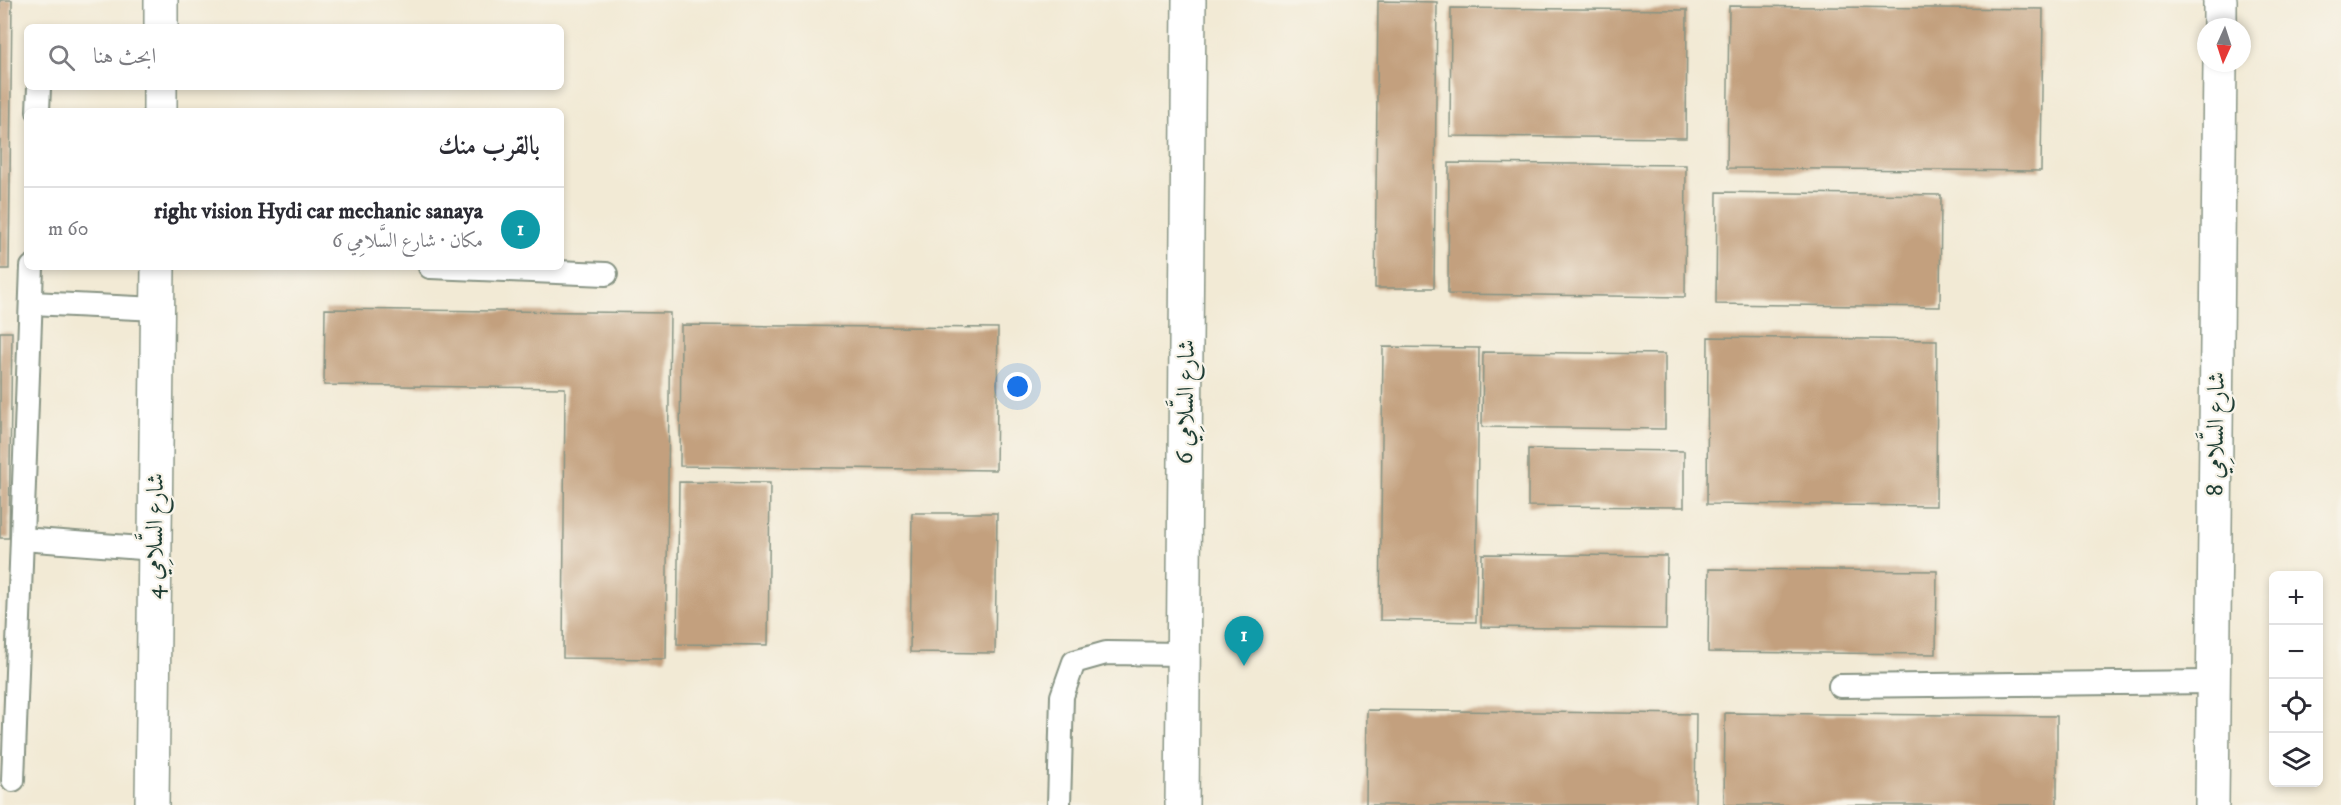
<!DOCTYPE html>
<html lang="ar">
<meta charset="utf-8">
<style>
:root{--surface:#fff;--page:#f7f7f7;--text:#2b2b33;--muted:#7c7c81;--line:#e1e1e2;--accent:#d1495b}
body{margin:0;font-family:"IM FELL DW Pica",Amiri,serif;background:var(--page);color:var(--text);direction:rtl}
.controls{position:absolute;right:18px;bottom:18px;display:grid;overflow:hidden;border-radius:9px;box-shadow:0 3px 9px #0003}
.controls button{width:54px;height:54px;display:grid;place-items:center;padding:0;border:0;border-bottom:2px solid var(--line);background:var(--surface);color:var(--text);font:30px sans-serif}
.compass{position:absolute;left:2197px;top:18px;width:54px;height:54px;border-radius:50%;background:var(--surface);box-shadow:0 3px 9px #0003;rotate:183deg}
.you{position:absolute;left:1018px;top:387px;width:21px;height:21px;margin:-15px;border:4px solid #fff;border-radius:50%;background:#1a73e8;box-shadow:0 0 0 9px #1a73e833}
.badge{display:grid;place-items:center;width:39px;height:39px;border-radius:50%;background:var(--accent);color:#fff;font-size:20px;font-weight:700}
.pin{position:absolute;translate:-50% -50px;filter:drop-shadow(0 2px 3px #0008)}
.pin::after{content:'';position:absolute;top:32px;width:21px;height:18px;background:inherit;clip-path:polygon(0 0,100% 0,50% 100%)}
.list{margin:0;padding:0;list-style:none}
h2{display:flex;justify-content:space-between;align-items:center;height:78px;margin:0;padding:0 24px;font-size:26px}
h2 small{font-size:20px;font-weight:400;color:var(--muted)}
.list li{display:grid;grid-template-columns:39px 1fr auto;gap:18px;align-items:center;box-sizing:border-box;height:84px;padding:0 24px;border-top:2px solid var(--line)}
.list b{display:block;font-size:22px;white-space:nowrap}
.list p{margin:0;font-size:20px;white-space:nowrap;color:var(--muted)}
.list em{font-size:20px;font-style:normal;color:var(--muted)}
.icon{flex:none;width:33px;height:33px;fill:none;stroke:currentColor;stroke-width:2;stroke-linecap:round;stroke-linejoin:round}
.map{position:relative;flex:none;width:2341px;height:805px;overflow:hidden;direction:ltr}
.search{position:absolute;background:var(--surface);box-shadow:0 3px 9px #0003;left:24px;top:24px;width:540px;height:66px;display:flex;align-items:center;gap:15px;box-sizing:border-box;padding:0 21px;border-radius:9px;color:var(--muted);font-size:22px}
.panel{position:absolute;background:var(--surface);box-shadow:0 3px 9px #0003;left:24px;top:108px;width:540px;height:162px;border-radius:9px;direction:rtl}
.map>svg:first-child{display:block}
</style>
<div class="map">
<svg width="2341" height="805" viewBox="0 0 2341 805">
<rect width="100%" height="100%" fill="#f7f3e8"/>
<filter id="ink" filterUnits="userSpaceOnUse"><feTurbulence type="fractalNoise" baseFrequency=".0167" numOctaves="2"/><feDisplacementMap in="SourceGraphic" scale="12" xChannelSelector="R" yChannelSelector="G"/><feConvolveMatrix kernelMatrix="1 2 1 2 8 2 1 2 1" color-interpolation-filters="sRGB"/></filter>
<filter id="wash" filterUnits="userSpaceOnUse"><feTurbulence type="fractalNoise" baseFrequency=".008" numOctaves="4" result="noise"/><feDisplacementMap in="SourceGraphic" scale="24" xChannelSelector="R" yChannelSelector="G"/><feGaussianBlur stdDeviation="1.35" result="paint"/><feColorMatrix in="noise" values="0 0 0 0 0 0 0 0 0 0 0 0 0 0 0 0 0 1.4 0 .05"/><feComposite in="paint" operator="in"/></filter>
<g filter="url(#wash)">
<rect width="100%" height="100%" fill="#f2ead5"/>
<g id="blocks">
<g fill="#c3a07e">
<polygon points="0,0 12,0 9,269 0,269"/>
<polygon points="1378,1 1437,2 1434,288 1375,288"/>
<polygon points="1729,6 2043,9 2041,171 1727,168"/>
<polygon points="1451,8 1687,10 1686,138 1450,136"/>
<polygon points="1449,163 1686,165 1685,297 1448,294"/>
<polygon points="1717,192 1941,195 1940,307 1716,304"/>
<polygon points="325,309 670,313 666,659 563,658 565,388 324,385"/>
<polygon points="681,325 998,328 996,470 680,466"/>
<polygon points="0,332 12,332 9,538 0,538"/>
<polygon points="1708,337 1937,340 1936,506 1707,504"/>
<polygon points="1383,347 1479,348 1476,622 1380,620"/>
<polygon points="1483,352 1665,354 1665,429 1482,427"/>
<polygon points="1528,449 1684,451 1684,507 1528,506"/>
<polygon points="679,482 770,483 768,645 677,644"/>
<polygon points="912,513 997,513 995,653 910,652"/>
<polygon points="1482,554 1667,556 1666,629 1481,627"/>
<polygon points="1709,569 1937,571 1936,654 1708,652"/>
<polygon points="1367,710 1696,714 1695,805 1366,805"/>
<polygon points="1725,713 2057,716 2057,805 1724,805"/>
</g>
</g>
</g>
<g filter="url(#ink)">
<use href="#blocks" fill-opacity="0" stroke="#889484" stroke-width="1.5"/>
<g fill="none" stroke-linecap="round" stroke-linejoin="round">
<g stroke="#889484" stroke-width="26">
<g id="service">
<polyline points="38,111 39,87"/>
<polyline points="430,267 606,274"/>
<polyline points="31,303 158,309"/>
<polyline points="22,539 155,549"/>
<polyline points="1840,686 2213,682"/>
<polyline points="13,780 32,267"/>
<polyline points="1059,805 1062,696 1074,662 1106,653 1183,654"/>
</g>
</g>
<g stroke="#889484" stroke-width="36">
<g id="minor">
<polyline points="161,27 161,0"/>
<polyline points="2220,27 2220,0"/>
<polyline points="160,111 160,87"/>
<polyline points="152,805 158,267"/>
<polyline points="1182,805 1189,0"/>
<polyline points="2212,805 2220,63"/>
</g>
</g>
<use href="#service" stroke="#fff" stroke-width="22"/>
<use href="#minor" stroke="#fff" stroke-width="33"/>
</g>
</g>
<g text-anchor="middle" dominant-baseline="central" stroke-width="4.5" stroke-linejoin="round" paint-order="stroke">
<g font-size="24" fill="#1f3d34" stroke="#f7f3e8">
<text transform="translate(1186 402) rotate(-89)">شارع السَّلامِي 6</text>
<text transform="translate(2216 434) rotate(-89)">شارع السَّلامِي 8</text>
<text transform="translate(155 536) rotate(-89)">شارع السَّلامِي 4</text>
</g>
</g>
</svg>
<div class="controls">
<button>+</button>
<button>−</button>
<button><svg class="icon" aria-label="locate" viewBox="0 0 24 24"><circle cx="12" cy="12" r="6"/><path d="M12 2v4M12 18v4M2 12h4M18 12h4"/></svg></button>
<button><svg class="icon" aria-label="layers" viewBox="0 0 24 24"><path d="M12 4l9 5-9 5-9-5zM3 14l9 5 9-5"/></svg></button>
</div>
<svg class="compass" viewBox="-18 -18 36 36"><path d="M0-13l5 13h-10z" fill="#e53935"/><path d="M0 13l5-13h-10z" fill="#7c7c81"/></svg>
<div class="you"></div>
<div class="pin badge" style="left:1244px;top:666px;background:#0f9aa8">1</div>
<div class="search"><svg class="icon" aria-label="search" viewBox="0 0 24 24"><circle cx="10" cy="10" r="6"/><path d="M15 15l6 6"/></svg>ابحث هنا</div>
<section class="panel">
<h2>بالقرب منك<small></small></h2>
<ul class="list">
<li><span class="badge" style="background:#0f9aa8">1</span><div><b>right vision Hydi car mechanic sanaya</b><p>مكان · شارع السَّلامِي 6</p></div><em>60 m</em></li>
</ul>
</section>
</div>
